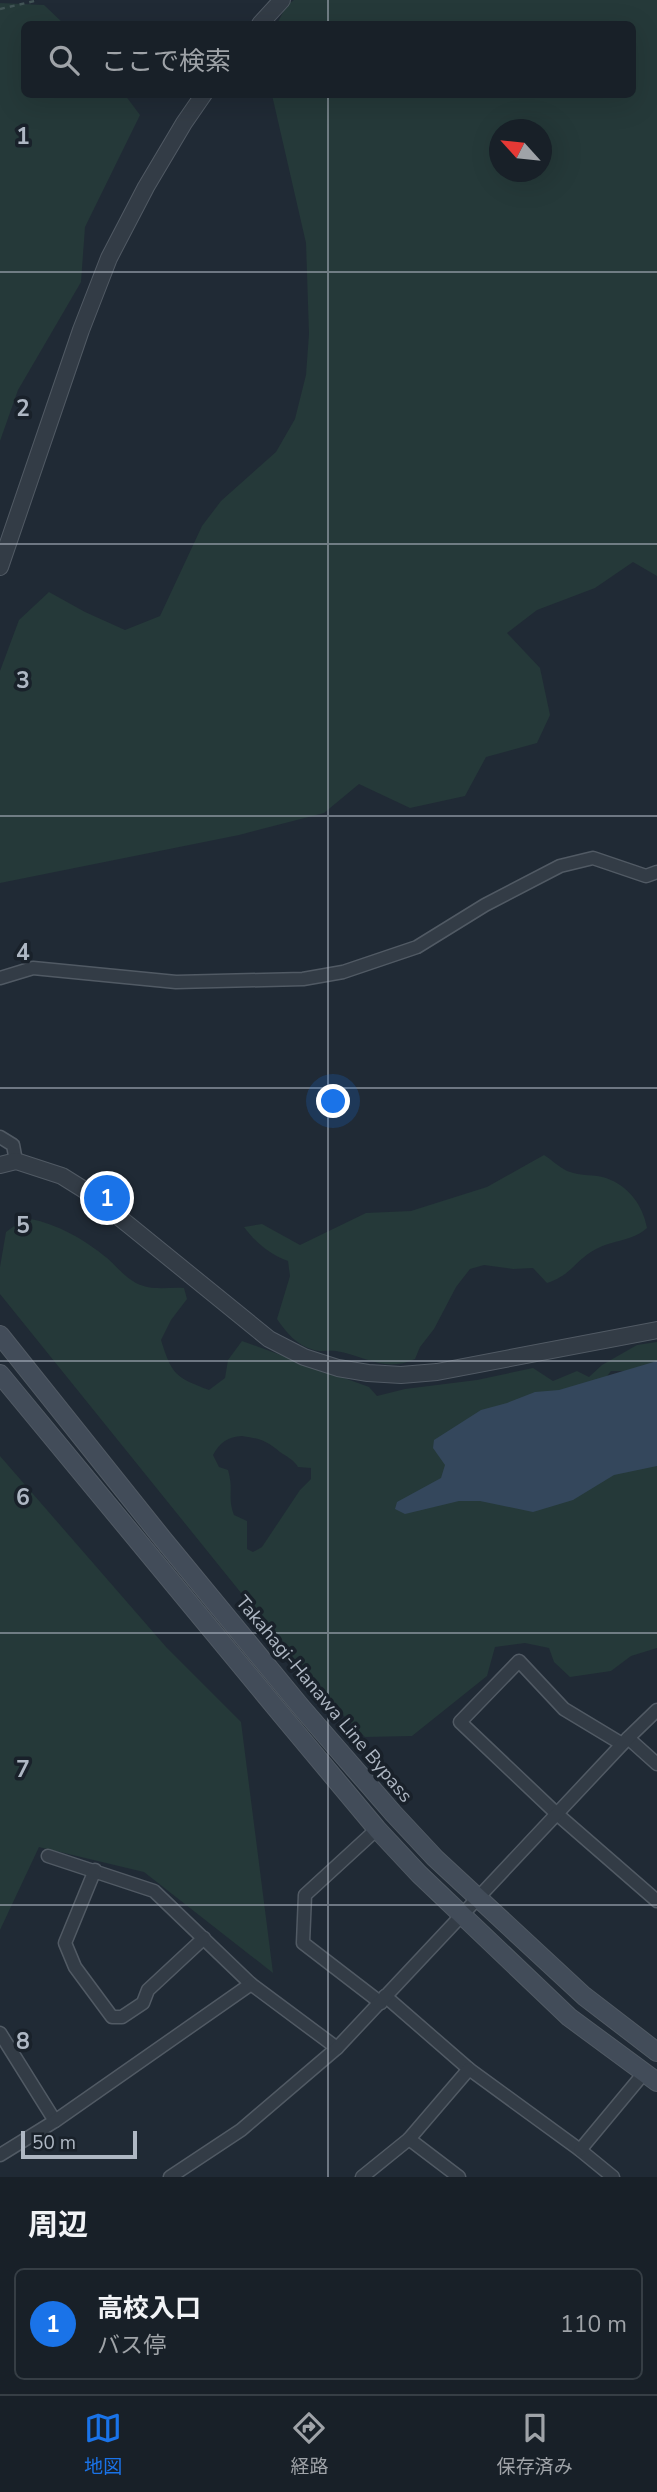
<!DOCTYPE html>
<html lang="ja">
<meta charset="utf-8">
<style>
:root{--surface:#182028;--page:#212830;--text:#f1f3f6;--muted:#9fa3a8;--line:#363e45;--accent:#1a73e8}
body{margin:0;font-family:"Nunito Sans","Noto Sans JP",sans-serif;background:var(--page);color:var(--text)}
.compass{position:absolute;left:489px;top:119px;width:63px;height:63px;border-radius:50%;background:var(--surface);box-shadow:0 7px 28px #0002;rotate:297deg}
.scale{position:absolute;left:21px;bottom:18px;width:116px;box-sizing:border-box;padding-left:7px;border:4px solid #aeb7c3;border-top:0;font-size:19px;line-height:24px;white-space:nowrap;color:#aeb7c3;-webkit-text-stroke:5px #19212a;paint-order:stroke}
.you{position:absolute;left:334px;top:1102px;width:24px;height:24px;margin:-18px;border:5px solid #fff;border-radius:50%;background:#1a73e8;box-shadow:0 0 0 10px #1a73e833}
.badge{display:grid;place-items:center;width:46px;height:46px;border-radius:50%;background:var(--accent);color:#fff;font-size:23px;font-weight:700}
.pin{position:absolute;translate:-50% -50%;border:4px solid #fff;box-shadow:0 2px 7px #0006}
.list{margin:0;padding:0;list-style:none}
h2{display:flex;justify-content:space-between;align-items:center;height:91px;margin:0;padding:0 28px;font-size:30px}
h2 small{font-size:23px;font-weight:400;color:var(--muted)}
.list li{display:grid;grid-template-columns:46px 1fr auto;gap:21px;align-items:center;box-sizing:border-box;height:112px;margin:0 14px 14px;padding:0 14px;border:2px solid var(--line);border-radius:10px}
.list b{display:block;font-size:26px;white-space:nowrap}
.list p{margin:0;font-size:23px;white-space:nowrap;color:var(--muted)}
.list em{font-size:23px;font-style:normal;color:var(--muted)}
.icon{flex:none;width:38px;height:38px;fill:none;stroke:currentColor;stroke-width:2;stroke-linecap:round;stroke-linejoin:round}
.map{position:relative;flex:none;width:657px;height:2177px;overflow:hidden}
.search{position:absolute;background:var(--surface);box-shadow:0 7px 28px #0002;left:21px;right:21px;top:21px;height:77px;display:flex;align-items:center;gap:18px;box-sizing:border-box;padding:0 24px;border-radius:10px;color:var(--muted);font-size:26px}
.sheet{height:217px;background:var(--surface)}
nav{display:flex;justify-content:space-around;align-items:center;box-sizing:border-box;height:98px;border-top:2px solid var(--line);background:var(--surface);font-size:19px;color:var(--muted)}
nav a{display:grid;justify-items:center;gap:4px}
nav .on{color:var(--accent)}
.map>svg:first-child{display:block}
</style>
<div class="map">
<svg width="657" height="2177" viewBox="0 0 657 2177">
<rect width="100%" height="100%" fill="#202a35"/>
<g fill="#253939" fill-rule="evenodd">
<path d="M294,0H657V576L633,562L595,588L537,610L507,633L540,668L550,715L537,743L486,757L465,796L410,808L359,784L324,813L239,835L0,883V671L19,620L49,592L85,612L125,630L160,616L202,526L221,501L276,452L295,419L306,375L309,334L306,243L272,95L632,94V24H277L286,6ZM500,130H542V172H500Z"/>
<polygon points="0,3 44,5 64,24 24,24 24,94 125,95 140,115 85,227 81,282 18,390 0,441"/>
<path d="M544,1155C552,1160 559,1167 567,1171C582,1177 594,1174 606,1178C629,1186 643,1206 647,1228C633,1241 613,1240 596,1249C575,1260 572,1275 547,1283L533,1268L513,1269L484,1265L470,1269L456,1287L434,1329L420,1347L415,1359C385,1373 365,1356 336,1351C329,1350 320,1352 314,1350C297,1346 286,1332 277,1319L290,1276L288,1261C269,1254 256,1243 244,1227L262,1224L300,1245L366,1213L411,1211L487,1187Z"/>
<path d="M30,1219C58,1224 85,1240 107,1258C116,1266 125,1277 136,1283C151,1291 167,1287 184,1288L187,1299L171,1320L161,1340C172,1375 175,1377 209,1390L225,1378L228,1360L242,1341L369,1387L377,1396L405,1389L477,1380L533,1368L553,1381L577,1371L589,1377L602,1365L637,1345L657,1342V1371H611L604,1380L657,1451V1648L631,1656L611,1671L570,1677L554,1662L549,1648L525,1643L495,1647L487,1676L412,1736L365,1737L325,1697L0,1294V1267L6,1232L17,1224ZM242,1436C261,1439 265,1440 280,1452C287,1457 293,1459 298,1467L311,1468V1479L300,1490L262,1547L253,1552L247,1549V1521L234,1515C227,1496 234,1490 228,1470L219,1467L213,1455C220,1442 228,1437 242,1436Z"/>
<polygon points="0,1456 167,1648 241,1722 273,1973 144,1872 39,1847 0,1930"/>
</g>
<polygon fill="#34475c" points="657,1361 657,1466 614,1475 573,1500 533,1512 480,1501 459,1501 405,1514 395,1509 397,1502 441,1478 445,1465 433,1448 434,1440 481,1410 507,1403 535,1392 559,1390"/>
<g fill="none" stroke-linecap="round" stroke-linejoin="round">
<g stroke="#515a64" stroke-width="15">
<g id="minor">
<polyline points="0,978 33,968 176,982 303,979 343,972 417,947 485,905 560,866 593,858 646,876 657,872"/>
<polyline points="0,1137 13,1145 16,1161"/>
<polyline points="628,1738 657,1764"/>
<polyline points="622,1744 564,1709 519,1661 460,1722 557,1814 657,1901"/>
<polyline points="377,1829 305,1895 303,1943 381,2003"/>
<polyline points="48,1856 154,1891 251,1984"/>
<polyline points="95,1870 65,1943 75,1967 112,2017 122,2017 143,2003 148,1990 204,1938"/>
<polyline points="385,1996 469,2069 580,2150 613,2177"/>
<polyline points="0,2033 55,2121"/>
<polyline points="409,2139 469,2069"/>
<polyline points="580,2150 644,2073"/>
<polyline points="0,2155 55,2121 251,1984 337,2048"/>
<polyline points="170,2177 241,2130 337,2048 628,1738 657,1710"/>
<polyline points="362,2177 409,2139 459,2177"/>
</g>
</g>
<g stroke="#515a64" stroke-width="18">
<g id="tertiary">
<polyline points="260,24 282,0"/>
<polyline points="0,567 81,330 109,258 146,187 184,123 204,94"/>
<polyline points="0,1165 16,1161 62,1176 86,1191 130,1226 269,1339 304,1357 338,1368 368,1373 401,1375 437,1372 657,1330"/>
</g>
</g>
<g stroke="#515a64" stroke-width="20">
<g id="secondary">
<polyline points="0,1335 162,1538 301,1707 393,1813 435,1858 584,1996 657,2052"/>
<polyline points="0,1374 285,1719 377,1829 419,1874 569,2017 657,2082"/>
</g>
</g>
<polyline stroke="#425456" stroke-width="2.5" stroke-dasharray="5 5" stroke-linecap="butt" points="0,9 39,0"/>
<use href="#minor" stroke="#333c46" stroke-width="12"/>
<use href="#tertiary" stroke="#333c46" stroke-width="16"/>
<use href="#secondary" stroke="#424c59" stroke-width="18"/>
</g>
<path fill="none" stroke="#aeb7c3" stroke-width="2" stroke-opacity="0.55" d="M328,0V24M328,94V2177M0,272H657M0,544H657M0,816H657M0,1088H657M0,1361H657M0,1633H657M0,1905H657"/>
<g text-anchor="middle" dominant-baseline="central" stroke-width="7" stroke-linejoin="round" paint-order="stroke">
<g font-size="19" fill="#aeb7c3" stroke="#19212a">
<text transform="translate(324 1699) rotate(50)">Takahagi-Hanawa Line Bypass</text>
</g>
</g>
<g font-size="23" text-anchor="middle" font-weight="bold" fill="#aeb7c3" stroke="#19212a" stroke-width="7" stroke-linejoin="round" paint-order="stroke">
<text x="23" y="144">1</text>
<text x="23" y="416">2</text>
<text x="23" y="688">3</text>
<text x="23" y="960">4</text>
<text x="23" y="1233">5</text>
<text x="23" y="1505">6</text>
<text x="23" y="1777">7</text>
<text x="23" y="2049">8</text>
</g>
</svg>
<svg class="compass" viewBox="-18 -18 36 36"><path d="M0-13l5 13h-10z" fill="#e53935"/><path d="M0 13l5-13h-10z" fill="#9fa3a8"/></svg>
<div class="scale">50 m</div>
<div class="you"></div>
<div class="pin badge" style="left:107px;top:1198px">1</div>
<div class="search"><svg class="icon" aria-label="search" viewBox="0 0 24 24"><circle cx="10" cy="10" r="6"/><path d="M15 15l6 6"/></svg>ここで検索</div>
</div>
<section class="sheet">
<h2>周辺<small></small></h2>
<ul class="list">
<li><span class="badge">1</span><div><b>高校入口</b><p>バス停</p></div><em>110 m</em></li>
</ul>
</section>
<nav>
<a class="on"><svg class="icon" aria-label="map" viewBox="0 0 24 24"><path d="M3 6l6-2 6 2 6-2v14l-6 2-6-2-6 2zM9 4v14M15 6v14"/></svg>地図</a>
<a><svg class="icon" aria-label="directions" viewBox="0 0 24 24"><path d="M12 3l9 9-9 9-9-9zM9 14v-3h6M13 9l2 2-2 2"/></svg>経路</a>
<a><svg class="icon" aria-label="saved" viewBox="0 0 24 24"><path d="M7 4h10v16l-5-4-5 4z"/></svg>保存済み</a>
</nav>
